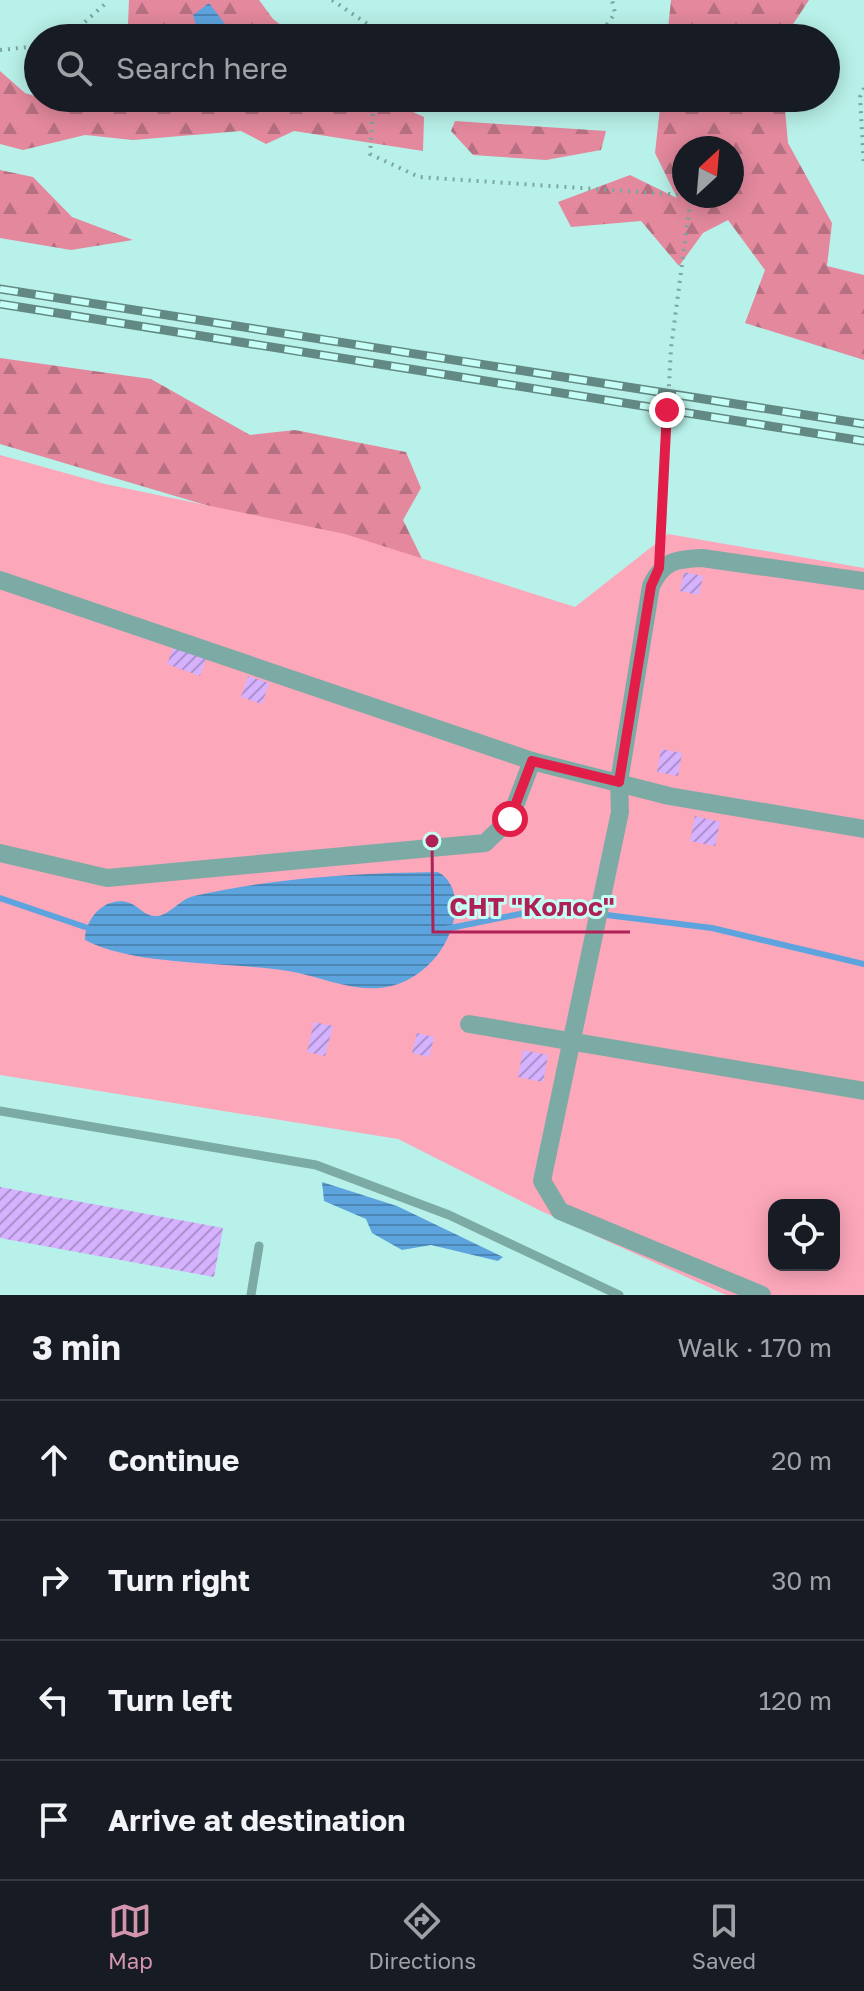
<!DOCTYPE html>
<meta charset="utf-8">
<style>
:root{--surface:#171b24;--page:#20242c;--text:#f1f3f6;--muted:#9ea1a6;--line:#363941;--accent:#d394ad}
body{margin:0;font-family:"Golos Text",sans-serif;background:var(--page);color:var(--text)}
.controls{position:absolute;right:24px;bottom:24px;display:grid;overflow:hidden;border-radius:16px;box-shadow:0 4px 20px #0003}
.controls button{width:72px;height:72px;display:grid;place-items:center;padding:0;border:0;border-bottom:2px solid var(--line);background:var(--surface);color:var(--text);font:40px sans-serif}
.compass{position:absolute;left:672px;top:136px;width:72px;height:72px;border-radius:50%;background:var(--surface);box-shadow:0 4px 20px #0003;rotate:26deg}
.stop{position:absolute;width:24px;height:24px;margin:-18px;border:6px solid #e11d48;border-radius:50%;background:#fff}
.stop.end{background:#e11d48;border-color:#fff;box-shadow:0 2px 8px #0008}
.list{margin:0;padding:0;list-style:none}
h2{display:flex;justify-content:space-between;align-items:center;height:104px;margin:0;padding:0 32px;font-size:34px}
h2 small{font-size:26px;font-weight:400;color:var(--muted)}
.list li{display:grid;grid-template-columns:52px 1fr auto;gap:24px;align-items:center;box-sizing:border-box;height:120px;padding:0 32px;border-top:2px solid var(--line)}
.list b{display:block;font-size:30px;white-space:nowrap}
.list em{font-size:26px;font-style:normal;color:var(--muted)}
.icon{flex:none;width:44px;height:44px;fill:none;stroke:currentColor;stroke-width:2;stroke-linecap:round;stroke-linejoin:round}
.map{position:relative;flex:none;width:864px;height:1295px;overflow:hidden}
.search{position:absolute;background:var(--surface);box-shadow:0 4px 20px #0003;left:24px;right:24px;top:24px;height:88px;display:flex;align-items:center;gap:20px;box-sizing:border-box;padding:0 28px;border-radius:44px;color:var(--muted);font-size:30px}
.sheet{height:584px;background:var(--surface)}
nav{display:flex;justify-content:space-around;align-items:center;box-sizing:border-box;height:112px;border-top:2px solid var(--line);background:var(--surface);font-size:22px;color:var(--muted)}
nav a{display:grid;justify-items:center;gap:4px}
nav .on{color:var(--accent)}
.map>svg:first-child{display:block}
</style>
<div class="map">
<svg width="864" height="1295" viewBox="0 0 864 1295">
<defs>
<pattern id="forest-firs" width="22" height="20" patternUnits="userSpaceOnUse" patternTransform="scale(2)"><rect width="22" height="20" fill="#e3889d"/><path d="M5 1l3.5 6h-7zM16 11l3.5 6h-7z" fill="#b77081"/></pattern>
<pattern id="water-rules" width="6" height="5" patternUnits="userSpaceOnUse" patternTransform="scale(2)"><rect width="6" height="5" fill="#5da4df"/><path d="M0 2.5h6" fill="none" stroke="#4c86b5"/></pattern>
<pattern id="building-hatch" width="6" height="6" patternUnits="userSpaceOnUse" patternTransform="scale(2)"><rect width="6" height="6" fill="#d5b1fe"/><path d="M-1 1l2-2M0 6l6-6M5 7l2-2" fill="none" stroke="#ac91ce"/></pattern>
</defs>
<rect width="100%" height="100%" fill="#b8f1e9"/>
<g fill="url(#forest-firs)" fill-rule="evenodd">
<polygon points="129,0 259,0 273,19 298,38 122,38 128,24"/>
<polygon points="671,0 809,0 784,38 667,38"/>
<polygon points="0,71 25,93 58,103 66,98 383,98 424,117 423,151 294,131 266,144 241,131 133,140 85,135 23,150 0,144"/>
<path d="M661,98H784L788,143L832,223L827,266L864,275V360L745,323L765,270L728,220L703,233L679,266L641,221L571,227L558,202L630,175L677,198L655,153ZM684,148H732V196H684Z"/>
<polygon points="455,121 606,131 601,150 546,160 473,155 451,131"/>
<polygon points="0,170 33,177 72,217 133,240 71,250 0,238"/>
<polygon points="0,358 151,379 250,435 295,430 406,452 421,488 403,520 428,571 0,444"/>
</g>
<path fill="#fca7ba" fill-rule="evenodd" d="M0,455L105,484L345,534L575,607L668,534L864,568V1295H726L541,1211L398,1139L0,1075ZM774,1205H834V1265H774Z"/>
<g fill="url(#water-rules)">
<polygon points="209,3 231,32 228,38 200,38 193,15"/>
<path d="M438,872C453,880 457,898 455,914C450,946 427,975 395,985C358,996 325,977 288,971C228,961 137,967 85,940C85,918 106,895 130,903C140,907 145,917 157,916C170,915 180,899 194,896C273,878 357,873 438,872Z"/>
<polygon points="322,1182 397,1206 503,1257 498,1261 431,1245 402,1250 372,1233 366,1219 324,1201"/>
</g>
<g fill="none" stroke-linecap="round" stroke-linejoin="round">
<g stroke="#5da4df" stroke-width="6">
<polyline points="0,898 91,929"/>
<polyline points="445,929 550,908 712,928 864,964"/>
</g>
</g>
<g fill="url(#building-hatch)">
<polygon points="684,572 703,576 699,595 680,591"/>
<polygon points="175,644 207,656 200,676 167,664"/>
<polygon points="248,676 269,683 262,704 241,697"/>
<polygon points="661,749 682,753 678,776 657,772"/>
<polygon points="695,816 720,822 715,846 690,841"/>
<polygon points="314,1022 333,1026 325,1056 307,1052"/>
<polygon points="417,1033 434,1037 429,1057 412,1053"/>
<polygon points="523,1050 548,1055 543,1082 518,1077"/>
<polygon points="0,1187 223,1228 214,1277 0,1238"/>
</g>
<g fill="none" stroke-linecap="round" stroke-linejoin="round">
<g stroke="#7ba6a0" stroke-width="4" stroke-dasharray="2 6" stroke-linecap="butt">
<polyline points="332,0 388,38"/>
<polyline points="67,38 105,4 105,0"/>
<polyline points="598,38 615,13 612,0"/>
<polyline points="0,50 38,46"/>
<polyline points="864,88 860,97 864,166"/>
<polyline points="374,98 370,154 419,177 684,195"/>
<polyline points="660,546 671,348 691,196"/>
</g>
<g stroke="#7caba5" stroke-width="9">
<polyline points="0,1111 316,1165 449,1215 619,1295"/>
<polyline points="251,1295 259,1246"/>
</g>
<g stroke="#7caba5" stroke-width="18">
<polyline points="0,580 532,761 669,796 864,829"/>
<polyline points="0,853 107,878 485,843 510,819 532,761"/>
<polyline points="469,1024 864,1091"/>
<path d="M762,1295L560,1211L542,1181L620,812L619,782L651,586C663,561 675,559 702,558L864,581"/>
</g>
<g stroke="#638984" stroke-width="9">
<g id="rail">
<polyline points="0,289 864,424"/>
<polyline points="0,304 864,441"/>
</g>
</g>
<use href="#rail" stroke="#c5fff6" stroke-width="6" stroke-dasharray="18" stroke-linecap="butt"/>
</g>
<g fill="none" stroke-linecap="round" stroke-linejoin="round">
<polyline stroke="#e11d48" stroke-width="10" points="510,819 532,761 619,782 651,586 659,568 667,410"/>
</g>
<path fill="none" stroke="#af2054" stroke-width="3" d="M432 841L433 932H630"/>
<circle fill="#af2054" stroke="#c5fff6" stroke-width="3" cx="432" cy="841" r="8"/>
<g font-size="26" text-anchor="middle" font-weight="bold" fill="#af2054" stroke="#c5fff6" stroke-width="6" stroke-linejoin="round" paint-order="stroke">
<text x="532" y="916">СНТ "Колос"</text>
</g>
</svg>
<div class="controls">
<button><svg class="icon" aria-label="locate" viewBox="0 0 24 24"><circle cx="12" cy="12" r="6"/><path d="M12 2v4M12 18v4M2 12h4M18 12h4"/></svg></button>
</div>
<svg class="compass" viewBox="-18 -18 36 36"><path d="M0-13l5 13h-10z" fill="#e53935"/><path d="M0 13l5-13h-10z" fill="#9ea1a6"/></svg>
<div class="stop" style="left:510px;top:819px"></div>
<div class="stop end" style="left:667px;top:410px"></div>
<div class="search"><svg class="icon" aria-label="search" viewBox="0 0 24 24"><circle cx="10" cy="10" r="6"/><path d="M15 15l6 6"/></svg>Search here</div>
</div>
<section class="sheet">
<h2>3 min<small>Walk · 170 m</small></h2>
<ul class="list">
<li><svg class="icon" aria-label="ahead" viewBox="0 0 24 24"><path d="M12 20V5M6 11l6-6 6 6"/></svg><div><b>Continue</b></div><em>20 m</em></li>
<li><svg class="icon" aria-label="right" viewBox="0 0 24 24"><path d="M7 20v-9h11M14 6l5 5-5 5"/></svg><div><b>Turn right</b></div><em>30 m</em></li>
<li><svg class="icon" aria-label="left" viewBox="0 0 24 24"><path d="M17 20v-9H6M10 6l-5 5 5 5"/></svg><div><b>Turn left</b></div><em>120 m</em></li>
<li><svg class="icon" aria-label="arrive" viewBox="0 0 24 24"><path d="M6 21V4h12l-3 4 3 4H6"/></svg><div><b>Arrive at destination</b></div></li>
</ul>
</section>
<nav>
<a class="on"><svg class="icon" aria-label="map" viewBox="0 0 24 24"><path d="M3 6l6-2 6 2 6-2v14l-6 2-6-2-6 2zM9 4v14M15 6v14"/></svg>Map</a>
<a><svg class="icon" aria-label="directions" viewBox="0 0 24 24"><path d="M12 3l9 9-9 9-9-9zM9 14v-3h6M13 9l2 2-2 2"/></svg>Directions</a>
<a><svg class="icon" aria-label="saved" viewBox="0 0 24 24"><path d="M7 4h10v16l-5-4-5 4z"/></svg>Saved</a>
</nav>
